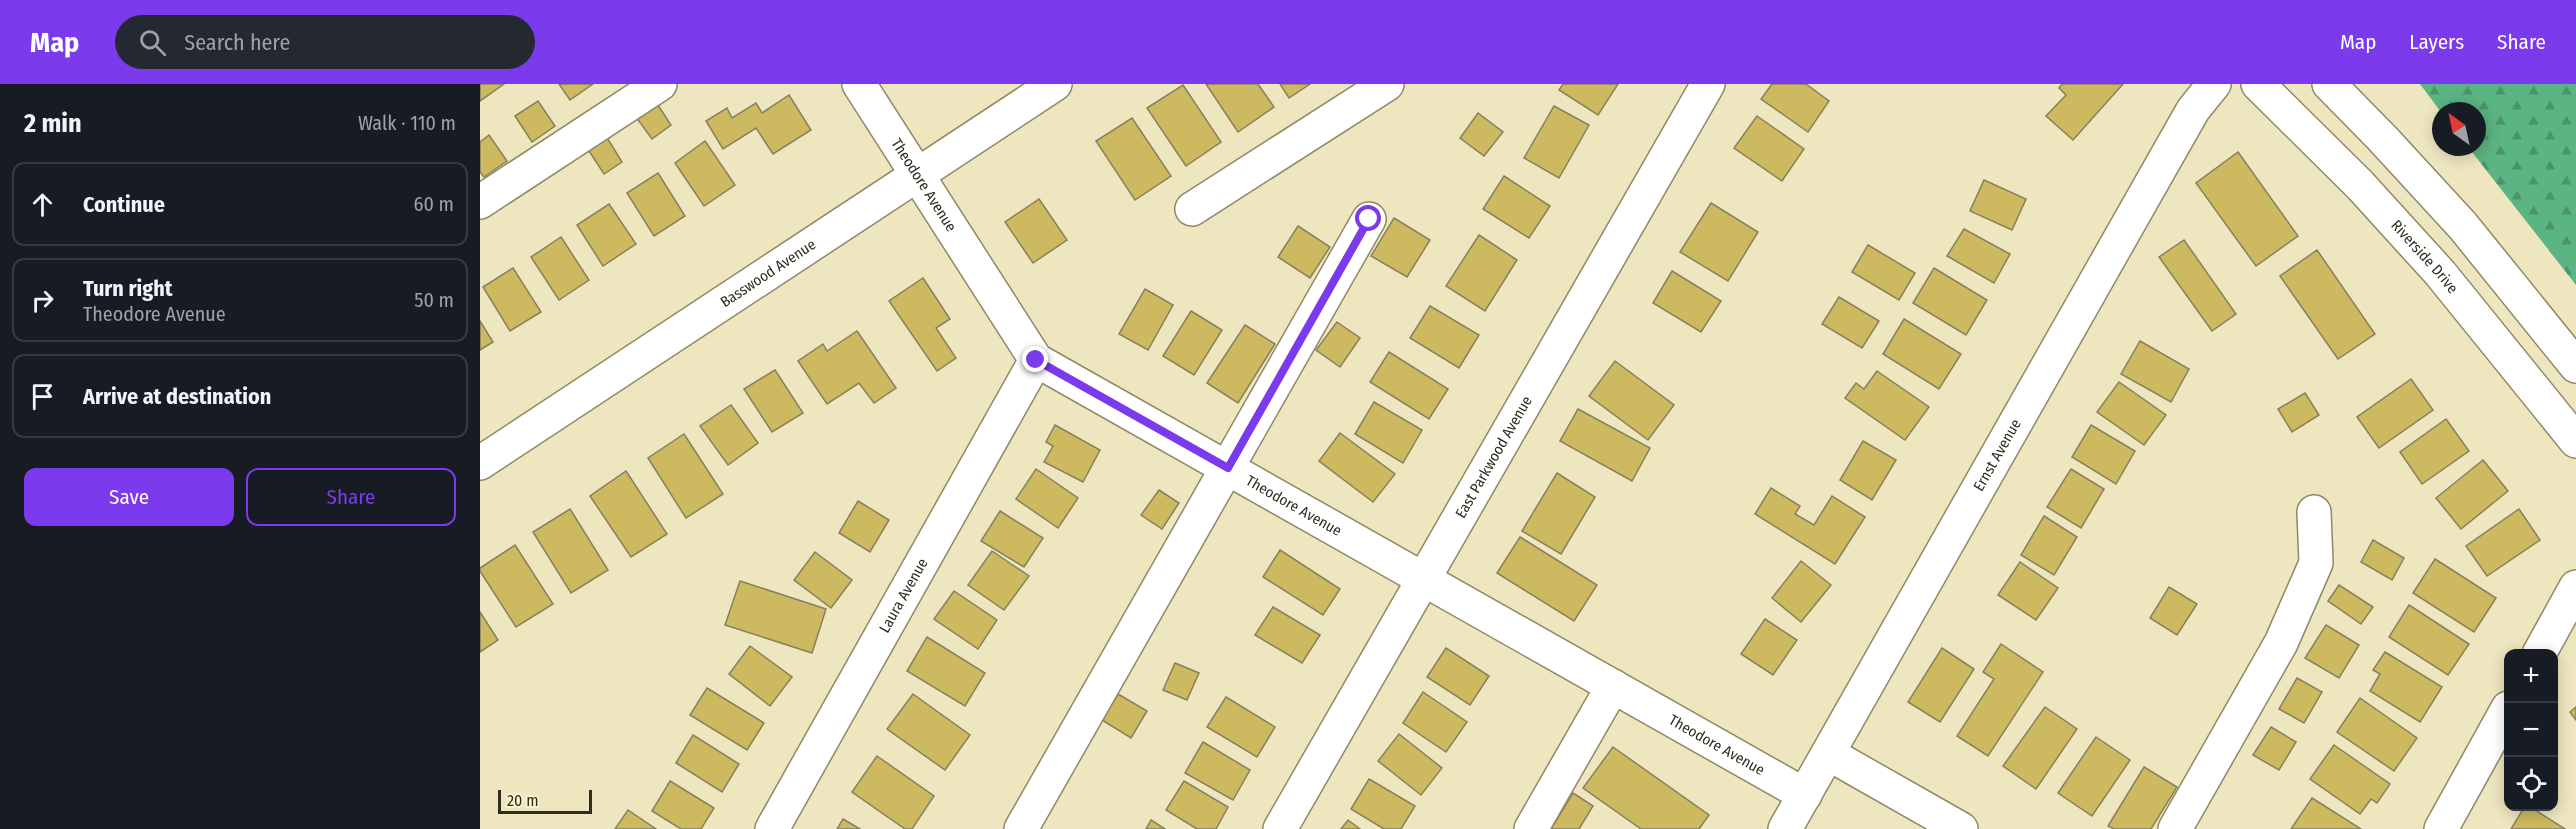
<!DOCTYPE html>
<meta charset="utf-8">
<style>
:root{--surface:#171b24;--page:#242831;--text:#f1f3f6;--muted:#9ea1a6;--line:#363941;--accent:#7c3aed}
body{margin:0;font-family:"Fira Sans Condensed",sans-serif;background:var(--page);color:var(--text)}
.controls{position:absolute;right:18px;bottom:18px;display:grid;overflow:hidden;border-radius:12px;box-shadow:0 3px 15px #0003}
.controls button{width:54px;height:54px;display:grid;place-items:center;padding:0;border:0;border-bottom:2px solid var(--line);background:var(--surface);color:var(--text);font:30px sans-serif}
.compass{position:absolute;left:1952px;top:18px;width:54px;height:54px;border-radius:50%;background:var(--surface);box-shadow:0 3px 15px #0003;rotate:327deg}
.scale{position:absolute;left:18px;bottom:15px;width:94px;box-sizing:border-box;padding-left:6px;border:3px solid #302c1e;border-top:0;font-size:16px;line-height:21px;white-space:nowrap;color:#302c1e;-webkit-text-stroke:4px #fbf3cc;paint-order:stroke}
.stop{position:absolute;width:18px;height:18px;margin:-14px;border:4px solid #7c3aed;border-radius:50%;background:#fff}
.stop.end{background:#7c3aed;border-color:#fff;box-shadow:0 2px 6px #0008}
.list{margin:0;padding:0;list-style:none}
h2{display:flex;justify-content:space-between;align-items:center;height:78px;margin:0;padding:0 24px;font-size:26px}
h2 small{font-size:20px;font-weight:400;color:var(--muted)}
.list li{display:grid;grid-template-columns:39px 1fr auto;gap:18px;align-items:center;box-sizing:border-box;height:84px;margin:0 12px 12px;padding:0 12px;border:2px solid var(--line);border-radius:12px}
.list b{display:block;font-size:22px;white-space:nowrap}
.list p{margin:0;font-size:20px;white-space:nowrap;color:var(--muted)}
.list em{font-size:20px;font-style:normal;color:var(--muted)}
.actions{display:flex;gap:12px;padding:18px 24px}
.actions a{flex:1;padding:14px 0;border:2px solid var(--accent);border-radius:12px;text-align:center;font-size:21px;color:var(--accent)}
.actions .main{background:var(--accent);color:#fff}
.icon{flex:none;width:33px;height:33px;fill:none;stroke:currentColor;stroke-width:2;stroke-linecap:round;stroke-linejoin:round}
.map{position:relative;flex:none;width:2096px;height:745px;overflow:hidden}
header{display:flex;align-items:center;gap:36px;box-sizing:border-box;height:84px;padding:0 30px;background:var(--accent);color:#fff}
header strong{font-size:28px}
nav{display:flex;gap:33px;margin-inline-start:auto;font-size:21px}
.search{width:420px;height:54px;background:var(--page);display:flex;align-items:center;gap:15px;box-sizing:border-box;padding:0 21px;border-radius:33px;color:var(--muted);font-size:22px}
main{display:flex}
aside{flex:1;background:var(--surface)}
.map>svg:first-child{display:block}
</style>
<header>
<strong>Map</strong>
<div class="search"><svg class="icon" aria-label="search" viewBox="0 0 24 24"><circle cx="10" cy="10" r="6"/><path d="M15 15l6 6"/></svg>Search here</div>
<nav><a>Map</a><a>Layers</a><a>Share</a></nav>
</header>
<main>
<aside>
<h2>2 min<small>Walk · 110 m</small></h2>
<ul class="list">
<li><svg class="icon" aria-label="ahead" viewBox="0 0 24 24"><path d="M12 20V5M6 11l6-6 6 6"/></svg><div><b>Continue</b></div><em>60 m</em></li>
<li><svg class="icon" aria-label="right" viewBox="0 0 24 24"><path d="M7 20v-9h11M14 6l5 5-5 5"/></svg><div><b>Turn right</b><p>Theodore Avenue</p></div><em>50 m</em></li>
<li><svg class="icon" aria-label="arrive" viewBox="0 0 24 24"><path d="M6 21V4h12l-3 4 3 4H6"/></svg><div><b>Arrive at destination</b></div></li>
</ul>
<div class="actions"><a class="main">Save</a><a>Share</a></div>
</aside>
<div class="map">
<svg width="2096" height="745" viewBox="0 0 2096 745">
<defs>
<pattern id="forest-firs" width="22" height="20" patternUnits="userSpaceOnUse" patternTransform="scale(1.5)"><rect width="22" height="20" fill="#5bb483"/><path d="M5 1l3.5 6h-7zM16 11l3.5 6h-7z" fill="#4c936b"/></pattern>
</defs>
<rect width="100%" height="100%" fill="#ede6bf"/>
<polygon fill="url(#forest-firs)" points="1940,0 2096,0 2096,201 1988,63 1997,63 1997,27 1961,28"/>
<g fill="#cdb95f" stroke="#87805d" stroke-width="1.5">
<polygon points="0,0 24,0 0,17"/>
<polygon points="79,0 113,0 90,16"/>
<polygon points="726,0 778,0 794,23 758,48"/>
<polygon points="800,0 830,0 809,14"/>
<polygon points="1083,0 1138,0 1118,31 1079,6"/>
<polygon points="1292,0 1326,0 1349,17 1328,48 1281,15"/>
<polygon points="1582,0 1643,0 1593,56 1566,32 1586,11 1579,4"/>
<polygon points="703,1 741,58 706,82 667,24"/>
<polygon points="309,11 331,46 293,70 276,44 243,65 226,37 247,24 252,34 276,19 282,29"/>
<polygon points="174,15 191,41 172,55 153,29"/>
<polygon points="58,17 75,42 52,58 35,32"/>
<polygon points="1074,22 1109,41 1079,94 1044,74"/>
<polygon points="998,29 1023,48 1004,72 980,54"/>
<polygon points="1277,32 1324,65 1302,97 1254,64"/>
<polygon points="652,34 691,92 655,116 616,57"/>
<polygon points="9,51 27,77 4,93 0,88 0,58"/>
<polygon points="126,52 142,78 124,90 107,64"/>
<polygon points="225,57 255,101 224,122 195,79"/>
<polygon points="1758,68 1818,152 1776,182 1716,99"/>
<polygon points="178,89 205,132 174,152 147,109"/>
<polygon points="1024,92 1070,122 1049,154 1003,125"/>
<polygon points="1504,96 1546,115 1532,146 1490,127"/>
<polygon points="559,115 587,156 553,179 525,138"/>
<polygon points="1231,119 1278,148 1248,197 1200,168"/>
<polygon points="129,120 156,160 123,182 97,141"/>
<polygon points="914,134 950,156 927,193 891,172"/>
<polygon points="818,142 850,163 830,194 798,173"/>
<polygon points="1484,145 1530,170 1514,199 1467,172"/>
<polygon points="999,151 1037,176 1005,227 966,202"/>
<polygon points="81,153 109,196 79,216 51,173"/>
<polygon points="1704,156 1756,230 1732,247 1679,173"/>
<polygon points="1388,161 1435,189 1419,216 1372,188"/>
<polygon points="1837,166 1895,250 1858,275 1800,192"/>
<polygon points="33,184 61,228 30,247 3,203"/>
<polygon points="1454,184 1507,216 1486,251 1433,219"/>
<polygon points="1192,187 1241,217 1221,248 1173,219"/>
<polygon points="443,194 470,235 456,244 476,274 457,287 409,217"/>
<polygon points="665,205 693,221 668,266 639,250"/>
<polygon points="1359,213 1399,237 1382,264 1342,240"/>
<polygon points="950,222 999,251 979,284 930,254"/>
<polygon points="711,227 742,246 714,291 683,272"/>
<polygon points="1424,235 1481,270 1459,305 1403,270"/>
<polygon points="0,237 13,258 0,266"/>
<polygon points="857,238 880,254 860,283 836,266"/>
<polygon points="765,241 795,260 758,319 727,299"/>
<polygon points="377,247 416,304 394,319 379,299 347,320 318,277 343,260 347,267"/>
<polygon points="1660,257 1709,285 1691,318 1641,290"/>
<polygon points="909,268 968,305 949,335 890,298"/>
<polygon points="1135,277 1194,321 1168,356 1109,312"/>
<polygon points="295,286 323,329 292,348 264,305"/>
<polygon points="1397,287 1449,323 1425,356 1365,314 1376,299 1384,305"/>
<polygon points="1931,295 1953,326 1899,364 1877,333"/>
<polygon points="1639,298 1686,331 1664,361 1617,328"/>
<polygon points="1825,309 1839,331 1812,348 1798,325"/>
<polygon points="894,318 942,346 923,379 875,350"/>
<polygon points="251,321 278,359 248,381 220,342"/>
<polygon points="1098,325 1170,364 1152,397 1080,357"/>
<polygon points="1966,335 1989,367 1942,400 1920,368"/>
<polygon points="575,341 620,366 603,398 564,378 573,362 566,358"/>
<polygon points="1611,341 1655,367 1636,400 1592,373"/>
<polygon points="860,349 915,390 893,418 839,377"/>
<polygon points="204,350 243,410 206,434 168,374"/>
<polygon points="1383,357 1416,376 1392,416 1360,396"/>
<polygon points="2003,376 2028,407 1981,445 1956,414"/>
<polygon points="556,385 598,414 578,444 536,415"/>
<polygon points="1591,385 1624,405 1601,444 1567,423"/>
<polygon points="146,387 187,450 151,473 110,412"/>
<polygon points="1077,389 1115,413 1081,470 1042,447"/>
<polygon points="1291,404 1320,422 1315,430 1334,441 1352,412 1385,433 1355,480 1275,430"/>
<polygon points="679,406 699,419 682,445 661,431"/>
<polygon points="378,417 409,436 390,468 359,449"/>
<polygon points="90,425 128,486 91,509 53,448"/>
<polygon points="2039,425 2060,456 2007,492 1986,462"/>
<polygon points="520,427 563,454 544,483 501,457"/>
<polygon points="1564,432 1597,453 1574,491 1541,471"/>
<polygon points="1040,453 1117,501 1094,537 1017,489"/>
<polygon points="1893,456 1924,474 1912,496 1881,478"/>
<polygon points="35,461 73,520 36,543 0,487 0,484"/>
<polygon points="800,466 860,505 843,531 783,493"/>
<polygon points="512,467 549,492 524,526 488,501"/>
<polygon points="335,468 372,496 351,524 314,496"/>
<polygon points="1955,475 2016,514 1994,548 1933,509"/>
<polygon points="1321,477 1351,501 1321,538 1292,514"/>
<polygon points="1540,478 1578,504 1556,536 1518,511"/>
<polygon points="260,497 346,525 332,569 245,541"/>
<polygon points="1859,501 1893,523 1881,540 1848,517"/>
<polygon points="1689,503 1717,520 1697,551 1670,534"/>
<polygon points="474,507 517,536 498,565 454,535"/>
<polygon points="1929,521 1989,560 1968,591 1909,553"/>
<polygon points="793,523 840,551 822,579 775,551"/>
<polygon points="0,528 18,556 0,568"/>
<polygon points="1285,535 1317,556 1293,591 1261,570"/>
<polygon points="1846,541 1879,561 1859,594 1825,574"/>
<polygon points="447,553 505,589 485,622 427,587"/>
<polygon points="1521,560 1563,588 1508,672 1477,652 1514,595 1503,588"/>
<polygon points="270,562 312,593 290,622 249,590"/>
<polygon points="966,564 1009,592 990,621 947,593"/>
<polygon points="1462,564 1494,585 1460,638 1428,618"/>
<polygon points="1905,568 1962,603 1940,638 1890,607 1900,590 1893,586"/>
<polygon points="695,579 719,589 707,616 683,606"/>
<polygon points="1817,594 1842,608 1824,639 1799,625"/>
<polygon points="227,604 284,639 267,666 210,631"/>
<polygon points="943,608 987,638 966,668 923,639"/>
<polygon points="433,610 490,651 465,686 407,645"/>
<polygon points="638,610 667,627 651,654 622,636"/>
<polygon points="746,613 795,643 777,673 727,643"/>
<polygon points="1880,614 1937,654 1914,687 1857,648"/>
<polygon points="1565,623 1597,645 1556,705 1523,682"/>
<polygon points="2096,623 2096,636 2090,628"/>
<polygon points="1791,643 1816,658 1799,686 1773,671"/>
<polygon points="919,650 962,684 941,711 898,677"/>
<polygon points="213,651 259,680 242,708 196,679"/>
<polygon points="1616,653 1650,676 1612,732 1578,709"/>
<polygon points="723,658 770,686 753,716 705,689"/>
<polygon points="1854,661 1910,700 1897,719 1891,715 1880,730 1830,695"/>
<polygon points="1133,663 1229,731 1219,745 1161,745 1103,704"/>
<polygon points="397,672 454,712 432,745 425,745 372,708"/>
<polygon points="1664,683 1697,703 1671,745 1634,745 1628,742"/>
<polygon points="889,695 935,722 921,745 904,745 871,725"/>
<polygon points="190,697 234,724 221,745 201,745 172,727"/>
<polygon points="704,697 748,723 736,745 717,745 686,726"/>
<polygon points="1093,709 1113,722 1099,745 1071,745"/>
<polygon points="1832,714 1881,745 1811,745"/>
<polygon points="2045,722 2049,722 2085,745 2031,745"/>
<polygon points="148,726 176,745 135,745"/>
<polygon points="363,735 380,745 357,745"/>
<polygon points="671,736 685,745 666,745"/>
<polygon points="868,736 880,745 861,745"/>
</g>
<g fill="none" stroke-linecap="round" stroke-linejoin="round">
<g stroke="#908865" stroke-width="36">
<g id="minor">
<path id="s1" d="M379,0L556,276L1325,711"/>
<polyline points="0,118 180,0"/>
<polyline points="712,125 907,0"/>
<path id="s2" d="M0,379L575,0"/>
<polyline points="2059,570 2096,503"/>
<polyline points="1349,670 1481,745"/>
<path id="s3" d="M292,745L556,276"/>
<polyline points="541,745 889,135"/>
<path id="s4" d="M800,745L1228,0"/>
<polyline points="1051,745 1133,602"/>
<path id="s5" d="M1305,745L1713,26L1734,0"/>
<polyline points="1695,745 1801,559 1836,479 1834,428"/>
<polyline points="1961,745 2028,624"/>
</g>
</g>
<g stroke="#908865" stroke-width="36">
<g id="major">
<path id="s6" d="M1778,0L1880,101L1960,189L2096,357"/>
<polyline points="1849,0 1903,55 1983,142 2096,282"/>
</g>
</g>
<use href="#minor" stroke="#fff" stroke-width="33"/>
<use href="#major" stroke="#fff" stroke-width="33"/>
</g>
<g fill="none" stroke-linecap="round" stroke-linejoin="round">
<polyline stroke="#7c3aed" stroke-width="8" points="556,276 748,384 889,135"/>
</g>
<g text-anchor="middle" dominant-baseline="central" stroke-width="4.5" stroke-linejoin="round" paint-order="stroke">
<g font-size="15" fill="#302c1e" stroke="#fbf3cc">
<text stroke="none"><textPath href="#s1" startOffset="120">Theodore Avenue</textPath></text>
<text stroke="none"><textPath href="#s6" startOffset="240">Riverside Drive</textPath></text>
<text stroke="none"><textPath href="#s2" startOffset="345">Basswood Avenue</textPath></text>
<text stroke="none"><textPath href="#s5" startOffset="430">Ernst Avenue</textPath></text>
<text stroke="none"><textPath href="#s4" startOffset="429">East Parkwood Avenue</textPath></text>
<text stroke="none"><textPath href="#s1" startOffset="624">Theodore Avenue</textPath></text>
<text stroke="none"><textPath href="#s3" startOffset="268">Laura Avenue</textPath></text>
<text stroke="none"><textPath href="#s1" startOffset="1110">Theodore Avenue</textPath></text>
</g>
</g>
</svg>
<div class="controls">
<button>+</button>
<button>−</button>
<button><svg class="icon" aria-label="locate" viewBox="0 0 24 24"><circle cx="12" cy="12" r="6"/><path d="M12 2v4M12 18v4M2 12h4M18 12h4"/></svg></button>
</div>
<svg class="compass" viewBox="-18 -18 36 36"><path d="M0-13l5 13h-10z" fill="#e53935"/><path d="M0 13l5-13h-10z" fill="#9ea1a6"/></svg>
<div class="scale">20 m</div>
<div class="stop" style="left:889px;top:135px"></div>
<div class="stop end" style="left:556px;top:276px"></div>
</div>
</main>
